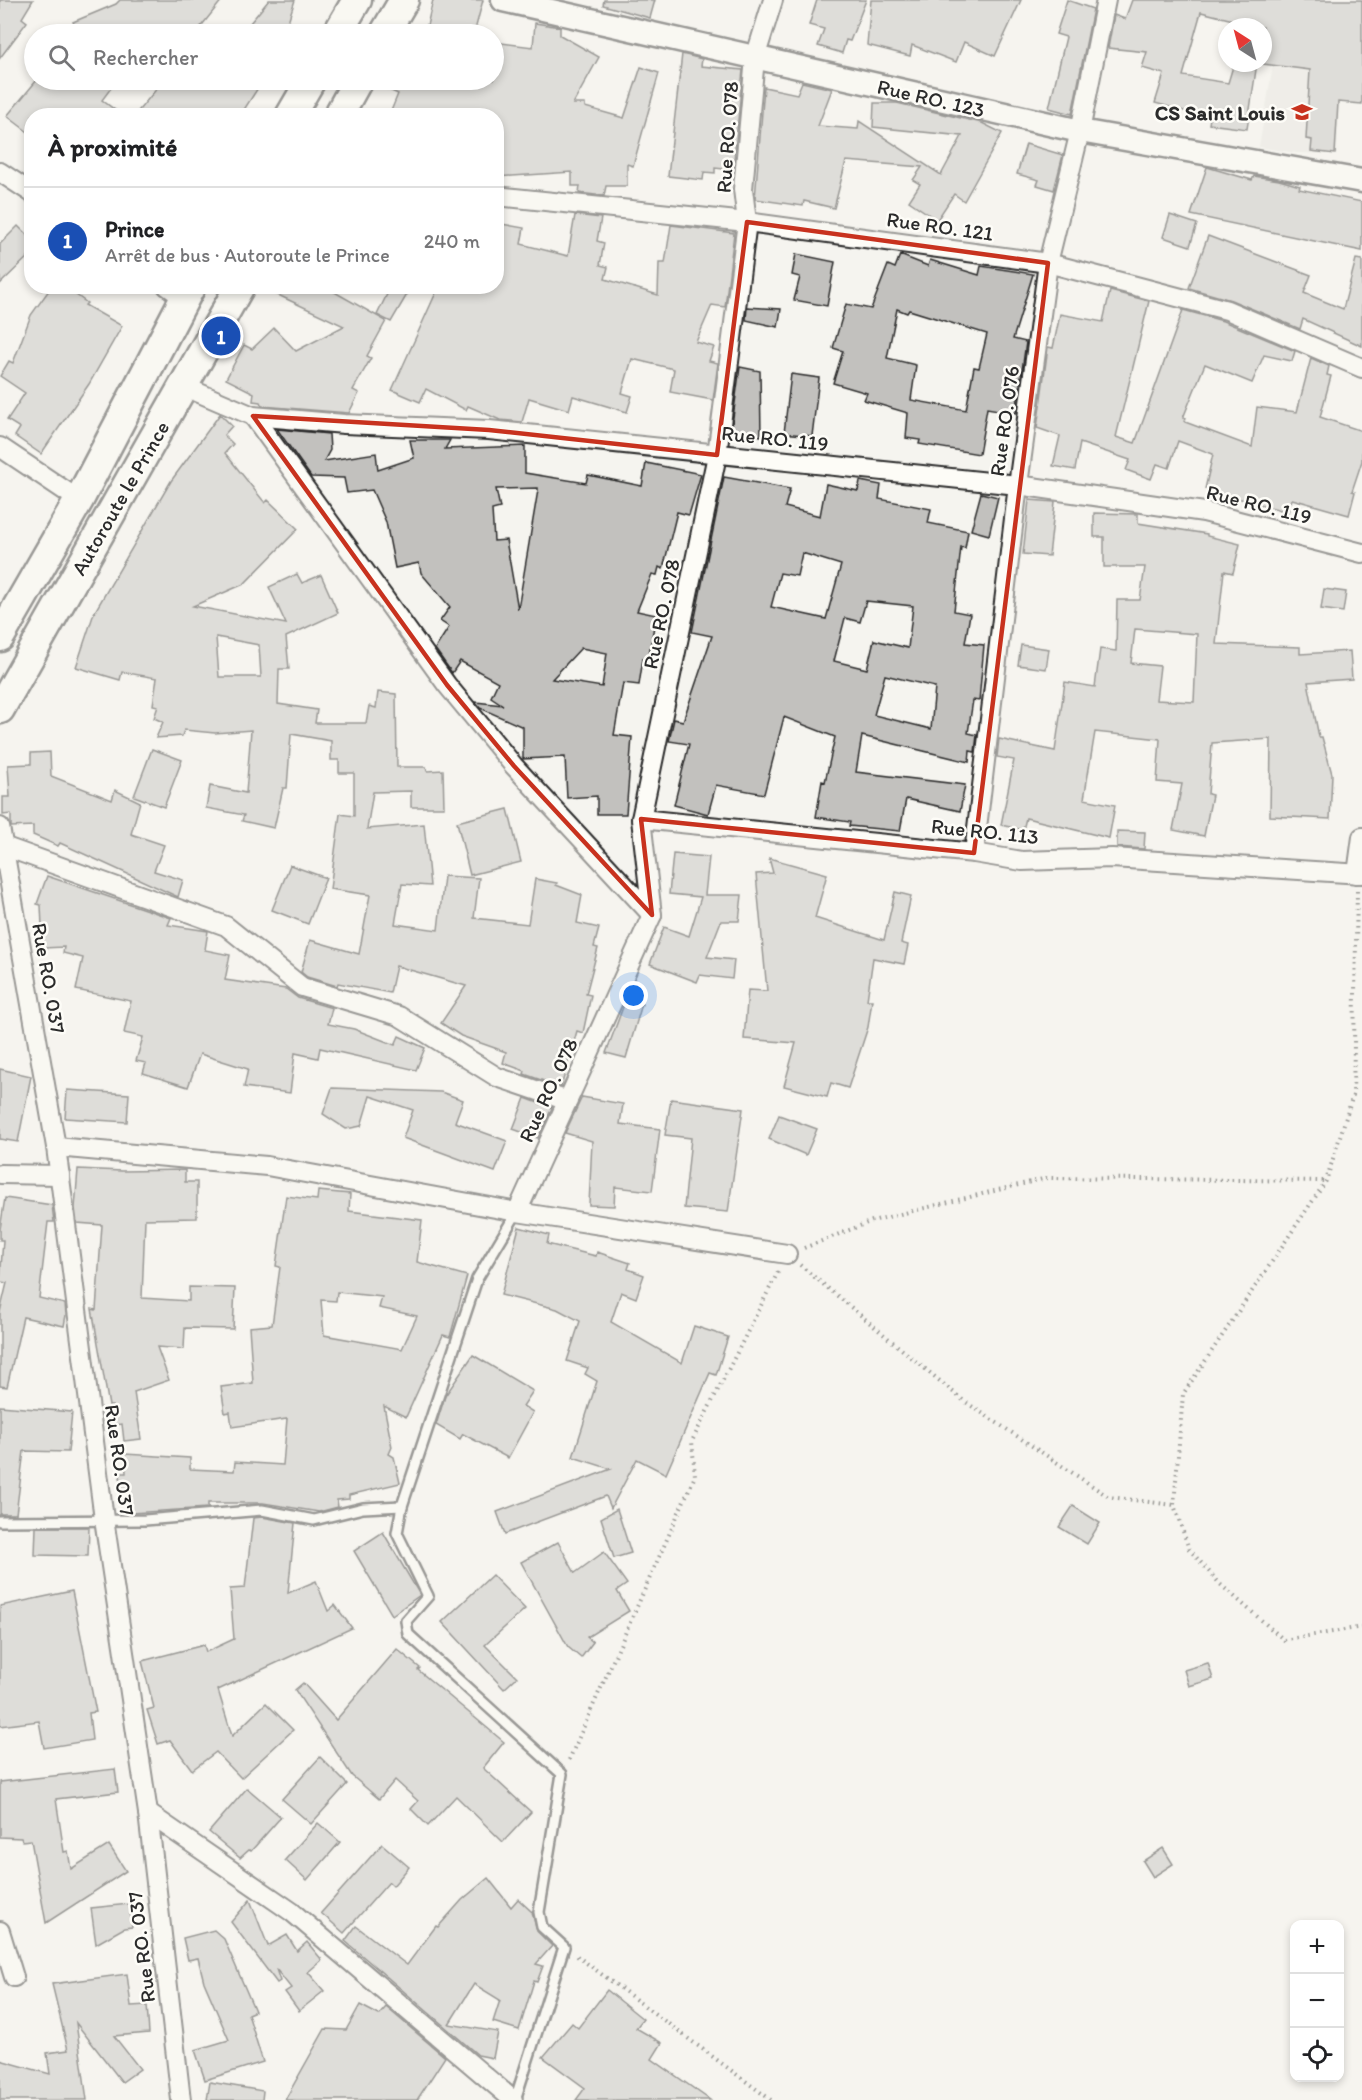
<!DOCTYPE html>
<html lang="fr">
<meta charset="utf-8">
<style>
:root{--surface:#fff;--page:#f6f6f6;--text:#202124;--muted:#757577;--line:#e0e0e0;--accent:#2563eb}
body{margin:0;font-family:Itim,sans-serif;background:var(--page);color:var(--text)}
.controls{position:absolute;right:18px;bottom:18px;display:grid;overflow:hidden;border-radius:12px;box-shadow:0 3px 9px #0003}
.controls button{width:54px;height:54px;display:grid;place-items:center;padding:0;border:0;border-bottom:2px solid var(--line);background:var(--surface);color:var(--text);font:30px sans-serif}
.compass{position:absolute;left:1218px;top:18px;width:54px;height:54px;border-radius:50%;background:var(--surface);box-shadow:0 3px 9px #0003;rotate:324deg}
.you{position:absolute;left:634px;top:996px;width:21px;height:21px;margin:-15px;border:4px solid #fff;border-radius:50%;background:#1a73e8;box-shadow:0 0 0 9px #1a73e833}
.badge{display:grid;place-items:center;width:39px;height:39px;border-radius:50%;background:var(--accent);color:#fff;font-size:20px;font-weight:700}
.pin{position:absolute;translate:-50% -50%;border:3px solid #fff;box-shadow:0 2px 6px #0006}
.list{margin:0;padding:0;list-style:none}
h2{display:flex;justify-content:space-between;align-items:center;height:78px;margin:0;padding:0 24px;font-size:26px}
h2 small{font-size:20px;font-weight:400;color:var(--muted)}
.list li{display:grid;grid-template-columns:39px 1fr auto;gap:18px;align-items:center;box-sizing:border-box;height:108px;padding:0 24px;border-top:2px solid var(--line)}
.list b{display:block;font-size:22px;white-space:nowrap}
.list p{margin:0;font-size:20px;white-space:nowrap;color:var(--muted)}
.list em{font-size:20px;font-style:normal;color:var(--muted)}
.icon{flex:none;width:33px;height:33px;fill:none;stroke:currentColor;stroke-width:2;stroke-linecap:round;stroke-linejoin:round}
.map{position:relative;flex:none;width:1362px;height:2100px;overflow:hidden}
.search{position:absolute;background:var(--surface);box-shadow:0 3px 9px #0003;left:24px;top:24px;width:480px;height:66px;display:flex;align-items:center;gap:15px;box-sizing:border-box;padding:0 21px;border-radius:33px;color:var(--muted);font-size:22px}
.panel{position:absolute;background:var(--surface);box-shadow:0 3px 9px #0003;left:24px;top:108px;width:480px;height:186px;border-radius:24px}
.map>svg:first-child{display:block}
</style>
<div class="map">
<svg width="1362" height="2100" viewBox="0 0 1362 2100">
<rect width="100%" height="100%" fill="#f5f4ef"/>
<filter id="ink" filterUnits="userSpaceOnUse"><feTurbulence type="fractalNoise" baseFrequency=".0167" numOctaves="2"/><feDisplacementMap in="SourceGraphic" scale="12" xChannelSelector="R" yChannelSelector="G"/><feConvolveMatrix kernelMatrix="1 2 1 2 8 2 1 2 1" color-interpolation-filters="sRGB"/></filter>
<g filter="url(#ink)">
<polygon fill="#e6e5e0" points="1279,31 1341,77 1337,154 1297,153 1259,147"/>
<g fill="#c2c1be" stroke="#2b2b2b" stroke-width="1.5" fill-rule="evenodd">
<polygon points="0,0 33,0 22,18 27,22 0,58"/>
<polygon points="120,0 222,0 195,34 79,34 73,22 116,4"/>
<polygon points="269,0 295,0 284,34 241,34"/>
<polygon points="433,0 483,0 474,34 425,34"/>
<polygon points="604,0 655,0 650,18 603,5"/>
<polygon points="817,0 866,0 850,41 846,40 842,53 818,46 824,29 809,25"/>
<polygon points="871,0 1021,0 995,56 964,42 956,62 912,45 910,56 867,45"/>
<polygon points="1067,0 1093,9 1072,114 1049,108 1066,37 1056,34"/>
<polygon points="1132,0 1362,0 1362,104 1338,102 1335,154 1311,151 1312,140 1306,139 1310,70 1263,64 1263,27 1243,27 1245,23 1201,12 1183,76 1228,83 1234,63 1257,63 1247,129 1209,124 1210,118 1155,103 1164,74 1142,68 1147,52 1108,48 1114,15 1125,19"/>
<polygon points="535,23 560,27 560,35 599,57 573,104 585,104 585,107 624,118 641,67 659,73 633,166 627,164 627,186 606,186 604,196 579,193 580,186 572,186 572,172 496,177 496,116 389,116 398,94 374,83 374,80 494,80 494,42 533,47"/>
<polygon points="682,54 702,59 701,66 743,70 733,170 715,168 715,173 704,172 703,180 668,176"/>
<polygon points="37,80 117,80 102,100 123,116 32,116 32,135 7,116"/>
<polygon points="164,80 263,80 240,116 134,116"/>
<polygon points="802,82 832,89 818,126 858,129 859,121 941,175 962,136 873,127 874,103 897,103 982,123 1002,133 964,201 954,194 937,220 909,201 920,184 913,180 922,167 846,161 834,208 804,201 803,206 755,199 764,87 797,94"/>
<polygon points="1026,144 1063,155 1054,190 1037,185 1039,180 1017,174"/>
<polygon points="1207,167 1252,180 1254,176 1279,180 1300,186 1299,189 1362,202 1362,251 1191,215"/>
<polygon points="575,215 601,218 597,241 604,243 600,265 608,267 605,279 658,295 659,263 665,263 671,225 734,233 725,307 712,305 696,342 714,347 709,361 718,363 713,400 670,392 674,369 632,359 622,393 632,396 627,412 573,396 569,410 529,398 522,422 500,420 468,406 466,410 426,389 420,402 392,390 439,286 496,286 496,223 524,228 521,244 568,256"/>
<polygon points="1170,215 1197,224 1190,246 1163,237"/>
<polygon points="18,226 32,240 32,253 0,284 0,244"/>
<polygon points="1208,236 1311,275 1304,293 1343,309 1356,259 1362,260 1362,346 1303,319 1300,329 1231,300 1189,288"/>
<polygon points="796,254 835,262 827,306 794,300 800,277 792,275"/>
<path d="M900,255L928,266L930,260L979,275L981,266L1033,274L1013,339L1026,342L1016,413L987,408L979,454L919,444L920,440L906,438L908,413L864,400L867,393L833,383L843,351L833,348L846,304L871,309L888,265L895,268ZM897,309L907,313L909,310L987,334L979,368L974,367L966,410L911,400L916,365L887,358Z"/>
<polygon points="52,286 64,286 87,303 85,305 122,326 89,384 41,454 15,436 20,428 7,420 25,393 0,376 9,361 13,363 31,315"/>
<polygon points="259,286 324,286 386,321 367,356 371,358 353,390 359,393 349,413 262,406 260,402 253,401 254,393 226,379 244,345 252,349 274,328 296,351 344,326"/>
<polygon points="391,286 412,286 391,322 377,315"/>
<polygon points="1110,291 1149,301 1116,437 1135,443 1183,310 1223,321 1295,351 1292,361 1264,355 1252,383 1205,364 1183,418 1186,418 1185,422 1252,447 1257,407 1297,412 1311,358 1329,366 1327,375 1331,376 1320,417 1362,431 1362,461 1352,491 1355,492 1349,515 1292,499 1288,512 1205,489 1213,454 1178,441 1169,468 1157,464 1151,479 1126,470 1130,460 1080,443 1075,470 1053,466 1060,436 1037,428 1048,347 1053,348 1060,314 1103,322"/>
<polygon points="747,307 781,309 778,327 746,320"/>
<polygon points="740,367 760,371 761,436 731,432"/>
<polygon points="791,374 819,378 812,436 784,433"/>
<path d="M220,414L232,426L224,435L233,444L225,453L265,503L268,500L298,529L244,584L193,606L286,624L269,587L297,574L302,583L321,575L338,613L286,637L289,669H279L278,704L317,710L315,723H366L369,706L376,708L378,692L396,694L397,767H426L427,771L443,770L444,807H411V791L373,792L367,829L424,824L430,886L402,884L395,924L438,930L444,876L479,878L474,918L528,924L535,879L557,883L556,885L582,895L577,923L599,928L594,947L598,948L586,994L591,995L583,1033L577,1031L561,1087L524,1074L525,1071L503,1063L506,1052L461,1036L441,1023L466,986L396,966L390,993L338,983L337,986L307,977L301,972L310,940L359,954L370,895L330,889L340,814L354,816V773H339V760H331V741L291,734L287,788H283L274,828L242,821L244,815L206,808L210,786L246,793L251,730L215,733L184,730L182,736L156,738L163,722L154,718L158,706L153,705L157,678L122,672L120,680L76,667L94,613L171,481ZM216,637L259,645L261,677H219Z"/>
<path d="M277,429L329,434L330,450L324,461L376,453L378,470L414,458L410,440H450L445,449L525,446V473L586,483L588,475L642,486L646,463L701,474L689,515L677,512L663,569L659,567L657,575L652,574L637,611L656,615L648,660L643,659L639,685L623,683L614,735L632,737L626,814H597V796L567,798L565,757L523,759V727L480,708L475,702L503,705L491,697L498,682L460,661L452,673L435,649L449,627L440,621L450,607L421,573L419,563L395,568L386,522L372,490L347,493L344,478L311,477ZM538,488V490L518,609L506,540L494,541L492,510L500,508L496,489ZM581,648L607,653L602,687L552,679Z"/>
<path d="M724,477L790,489L785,507L820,516L826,484L858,491L860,481L881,485L879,499L931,509L928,523L968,531L965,548L961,547L954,611L970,614L965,643L984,645L979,701L973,700L968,733L977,735L975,752L970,751L969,762L862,736L856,772L965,785L960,811L906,799L900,831L849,826L850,822L816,817L822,781L825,782L835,737L784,717L764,794L716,785L708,814L674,805L689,744L669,741L674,719L683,721L712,636L692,632ZM802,553L841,565L826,619L771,607L780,573L797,576ZM866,601L913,606L908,648L874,640L867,669L834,661L845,618L860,622ZM885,675L935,687L931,729L874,715Z"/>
<polygon points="981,493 998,497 989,535 971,530"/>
<polygon points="1029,500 1055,502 1049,556 1023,554"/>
<path d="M1094,513L1138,514V523L1207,534V536L1240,544L1233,573L1224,571L1216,644L1300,647V654L1350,651L1352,679L1308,682L1319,737H1322L1332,774L1330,819L1270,816L1271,739L1212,743L1208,794L1212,795L1204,836L1173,830L1182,784L1157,782L1160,739L1095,732L1084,799L1115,805L1109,838L1026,818L1023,830L1001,825L1014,760L997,757L999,739L1055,751L1065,682L1095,687L1100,649L1116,651L1117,600H1140L1145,567H1104V537H1094ZM1135,629L1197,634L1194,702L1156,700L1160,666L1131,663Z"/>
<polygon points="1324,589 1346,592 1343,612 1321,609"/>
<polygon points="1021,645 1049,649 1046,669 1018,665"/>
<polygon points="152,749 182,760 164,807 134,796"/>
<polygon points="50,752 51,776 112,800 115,790 140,802 131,834 164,845 154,871 183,880 178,897 60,843 58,846 33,835 33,826 11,827 11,814 3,815 3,797 10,797 8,765 31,764 31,753"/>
<polygon points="508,809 521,862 470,875 457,822"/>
<polygon points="1117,831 1145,832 1144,849 1117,847"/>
<polygon points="673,854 709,857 705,895 742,895 739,921 721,921 707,957 734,960 732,979 700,975 697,982 650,964 664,927 689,936 701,897 669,894"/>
<polygon points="769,858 827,874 815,918 884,940 895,892 911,896 901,943 908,945 904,964 873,958 867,1000 872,1000 868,1027 848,1088 831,1083 827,1097 784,1086 796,1043 744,1039 748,990 767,991 756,874 773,873"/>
<polygon points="290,865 326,878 308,924 272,910"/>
<polygon points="47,876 171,918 168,925 208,931 205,950 230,955 225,980 286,989 298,998 332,1008 328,1024 354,1029 395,1045 399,1036 425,1048 416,1070 320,1048 318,1058 295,1053 290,1093 244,1087 248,1069 200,1054 188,1087 143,1073 146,1063 136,1061 143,1037 124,1033 131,1001 76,990 83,958 63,953 64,947 43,948 41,905 37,904"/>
<polygon points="626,999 642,1004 626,1058 606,1053"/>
<polygon points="0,1069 31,1076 18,1142 0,1139"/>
<polygon points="332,1088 441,1092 463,1100 455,1122 507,1141 495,1172 403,1138 413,1110 370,1096 361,1126 346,1129 323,1114"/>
<polygon points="67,1090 129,1094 127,1122 65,1118"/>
<polygon points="582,1097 623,1104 620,1124 660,1129 652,1191 615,1187 614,1206 589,1205 592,1141 565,1133"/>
<polygon points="525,1098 552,1108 538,1138 513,1129"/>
<polygon points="671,1099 743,1109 728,1212 684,1208 691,1138 665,1135"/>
<polygon points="779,1115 817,1129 806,1155 769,1139"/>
<polygon points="78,1169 122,1171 185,1170 185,1182 197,1182 197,1218 145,1219 142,1298 189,1301 189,1287 235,1288 233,1329 185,1328 184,1349 157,1347 169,1380 134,1392 141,1439 124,1441 122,1424 115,1425 112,1406 109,1406 92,1309 96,1310 102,1225 77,1223 75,1208"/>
<path d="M318,1191L350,1194L349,1211L422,1220L417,1262L467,1276L450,1337L443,1335L406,1417L384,1406L392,1447L389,1454L394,1457L400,1483L349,1495V1499L337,1500L338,1507L319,1512L263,1503H208V1508L131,1513L127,1490L121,1491L120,1473H126L125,1454L190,1458V1469L234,1471L235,1462L283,1465L287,1419L232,1427L230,1412L225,1413L221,1387L253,1383L249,1327L272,1325L280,1267L276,1266L286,1196L317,1200ZM337,1292L382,1297L379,1308L417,1316L402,1349L324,1335L321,1300L336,1301Z"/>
<polygon points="5,1198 52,1205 54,1222 48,1222 39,1298 65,1304 66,1315 64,1326 23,1317 7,1387 0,1386 0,1312 7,1283 0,1282 3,1240 0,1240 0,1229"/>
<polygon points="519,1227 549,1235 547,1244 596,1256 597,1252 630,1263 628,1269 644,1275 636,1298 621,1292 611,1322 682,1363 694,1326 728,1337 716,1375 710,1373 666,1474 637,1459 611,1508 606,1496 505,1534 497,1512 611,1469 573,1457 597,1381 585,1374 588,1368 567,1361 580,1321 557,1309 501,1295"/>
<polygon points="473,1355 533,1391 523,1406 533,1412 508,1458 463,1434 460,1439 436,1425 445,1396"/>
<polygon points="0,1406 72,1412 68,1452 24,1451 16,1514 0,1514"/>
<polygon points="1073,1506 1100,1523 1087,1544 1059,1527"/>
<polygon points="617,1509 631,1553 614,1558 601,1518"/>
<polygon points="262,1517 295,1523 288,1593 316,1581 328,1611 335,1605 352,1628 218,1690 232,1736 266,1703 293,1730 241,1778 216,1752 192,1770 170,1740 158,1744 147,1710 154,1708 142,1661 204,1645 206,1652 234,1639 230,1589 245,1588 253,1518"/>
<polygon points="36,1527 89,1527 88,1556 35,1555"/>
<polygon points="383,1532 420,1595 392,1615 354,1551"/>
<polygon points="558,1542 575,1573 604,1552 627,1584 617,1591 629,1611 587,1637 593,1642 581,1658 568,1647 521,1562"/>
<polygon points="492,1575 525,1609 485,1645 517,1677 504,1689 442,1622"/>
<polygon points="72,1591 96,1712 89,1713 92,1740 44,1748 39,1721 0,1726 0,1606"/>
<polygon points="397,1649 420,1668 418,1670 504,1742 483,1768 531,1812 503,1842 456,1796 428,1826 411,1809 418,1801 395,1780 379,1799 352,1776 295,1690 303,1683 336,1720"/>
<polygon points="1208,1663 1213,1679 1189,1686 1184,1670"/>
<polygon points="320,1757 347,1784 311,1824 282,1799"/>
<polygon points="115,1769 118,1792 56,1799 64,1852 68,1851 71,1869 109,1845 126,1871 46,1923 31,1840 22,1841 21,1838 0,1837 0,1782"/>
<polygon points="247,1788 281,1817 251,1851 249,1850 240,1858 209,1832"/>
<polygon points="318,1823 340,1842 307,1880 285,1860"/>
<polygon points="382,1844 409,1867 393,1886 389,1882 344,1933 321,1913"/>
<polygon points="1163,1848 1173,1864 1153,1877 1143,1861"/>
<polygon points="488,1878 511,1907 518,1899 532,1912 537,1931 552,1946 536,1964 543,1966 537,1982 534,1981 519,2030 493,2022 500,2000 474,1984 449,2024 498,2032 493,2058 478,2055 345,1941 356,1926 407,1965 436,1926 438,1927 462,1900"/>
<polygon points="250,1900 268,1946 287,1935 297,1951 307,1942 322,1960 308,1972 324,1991 299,2011 285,1992 291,1988 276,1969 280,1981 277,1983 231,1922"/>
<polygon points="129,1904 132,1927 124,1928 96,1944 91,1908"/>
<polygon points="214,1930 224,1939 255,2011 248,2014 263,2062 205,2080 195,2050 229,2040 204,1982 198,1958 188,1960 183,1938"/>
<polygon points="127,1974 131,2006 147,2005 149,2033 114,2036 140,2069 122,2082 76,2023 87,2100 0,2100 0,2060 50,2074 47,2053 68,2050 52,1984"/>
<polygon points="607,1990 643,2019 636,2028 662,2043 652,2059 710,2100 576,2100 585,2088 543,2057 572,2023 578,2028"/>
<polygon points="360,2005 379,2015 386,2007 445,2057 417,2100 285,2100 325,2029 346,2030"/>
<polygon points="210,2082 263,2091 262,2100 207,2100"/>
</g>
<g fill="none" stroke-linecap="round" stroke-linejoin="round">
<g stroke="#2b2b2b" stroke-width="14">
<g id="service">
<polyline points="0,1521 145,1520 262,1510 314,1520 363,1508 402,1506"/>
<polyline points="515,2100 564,1947 542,1927 539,1912 562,1774 408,1634 406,1621 428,1596 397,1533 402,1506 477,1279 517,1212"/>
</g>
</g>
<g stroke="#2b2b2b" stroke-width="22">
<g id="minor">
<polyline points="0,172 32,193"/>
<polyline points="496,196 747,222 1048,263 1227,310 1362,368"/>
<polyline points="167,286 184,298"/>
<polyline points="183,386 253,416 344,424 489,430 1018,485 1204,512 1362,553"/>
<polyline points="253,416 447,685 514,766 652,915"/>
<polyline points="0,447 79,500"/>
<polyline points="641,819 974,853 1022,861 1112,858 1362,874"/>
<polyline points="0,827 56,1147 104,1519 148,1813 181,2100"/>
<polyline points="3,846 226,926 302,987 399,1016 497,1077 568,1101"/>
<polyline points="974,853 1018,485 1048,263 1080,131 1106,0"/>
<polyline points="1357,874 1362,837"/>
<polyline points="56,1147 267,1166 517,1212 787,1254"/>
<polyline points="0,1174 60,1175"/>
<polyline points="517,1212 652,915 641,819 717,455 747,222 743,189 755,58 773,0"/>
<polyline points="148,1813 292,1912 513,2100"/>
<polyline points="0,1931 14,1977"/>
</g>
</g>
<g stroke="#2b2b2b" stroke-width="27">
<polyline id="tertiary" points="503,0 1080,131 1362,181"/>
</g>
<g stroke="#2b2b2b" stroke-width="33">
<g id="primary">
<polyline points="337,34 357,0"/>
<polyline points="384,34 404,0"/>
<polyline points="290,116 311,80"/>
<polyline points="338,116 358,80"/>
<polyline points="0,637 79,500 191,286"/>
<polyline points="0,709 240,286"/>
</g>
</g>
<g stroke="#2b2b2b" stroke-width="4" stroke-dasharray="1.5 4.5" stroke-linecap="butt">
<polyline points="1357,891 1353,1095 1326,1181 1183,1394 1174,1505 1189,1549 1220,1584 1284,1640 1362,1627"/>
<polyline points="804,1248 872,1221 1047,1178 1326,1181"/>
<polyline points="800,1265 964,1401 1109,1497 1174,1505"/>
<polyline points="569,1760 695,1476 692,1441 778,1272"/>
<polyline points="577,1956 771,2100"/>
</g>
<use href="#service" stroke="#fdfcf7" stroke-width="9"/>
<use href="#minor" stroke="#fdfcf7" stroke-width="18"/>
<use href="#tertiary" stroke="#fdfcf7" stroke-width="22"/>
<use href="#primary" stroke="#fdfcf7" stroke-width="28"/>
</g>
</g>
<path d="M0 0H1362V2100H0ZM747,222L1048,263L974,853L641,819L652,915L514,766L447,685L253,416L489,430L717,455Z" fill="#f5f4ef" fill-opacity=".55" fill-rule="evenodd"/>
<path fill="none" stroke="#c8321e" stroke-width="4.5" stroke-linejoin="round" d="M747,222L1048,263L974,853L641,819L652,915L514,766L447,685L253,416L489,430L717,455Z"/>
<defs>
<g id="school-bare" transform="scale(1.62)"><path d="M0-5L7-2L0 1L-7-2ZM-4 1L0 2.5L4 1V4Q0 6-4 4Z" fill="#c8321e" stroke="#fdfcf7" stroke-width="2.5" paint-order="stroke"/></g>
</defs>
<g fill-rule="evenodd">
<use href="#school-bare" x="1302" y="112"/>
</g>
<g text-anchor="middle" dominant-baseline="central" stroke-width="5" stroke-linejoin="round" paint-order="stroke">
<g font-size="21" fill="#2b2b2b" stroke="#fdfcf7">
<text transform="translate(931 98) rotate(13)">Rue RO. 123</text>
<text transform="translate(727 137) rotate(-86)">Rue RO. 078</text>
<text transform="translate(940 226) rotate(8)">Rue RO. 121</text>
<text transform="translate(1004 421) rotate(-82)">Rue RO. 076</text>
<text transform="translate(775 438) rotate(6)">Rue RO. 119</text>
<text transform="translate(120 498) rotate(-60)">Autoroute le Prince</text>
<text transform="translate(1259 504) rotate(14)">Rue RO. 119</text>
<text transform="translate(661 614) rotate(-78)">Rue RO. 078</text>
<text transform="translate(985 831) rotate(6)">Rue RO. 113</text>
<text transform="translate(49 978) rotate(80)">Rue RO. 037</text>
<text transform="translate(548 1090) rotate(-65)">Rue RO. 078</text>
<text transform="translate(120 1460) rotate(82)">Rue RO. 037</text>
<text transform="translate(141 1947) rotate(-97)">Rue RO. 037</text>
</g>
<g font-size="21" font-weight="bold" fill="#2b2b2b" stroke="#fdfcf7" text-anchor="end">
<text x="1285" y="112">CS Saint Louis</text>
</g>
</g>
</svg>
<div class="controls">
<button>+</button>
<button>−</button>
<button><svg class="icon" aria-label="locate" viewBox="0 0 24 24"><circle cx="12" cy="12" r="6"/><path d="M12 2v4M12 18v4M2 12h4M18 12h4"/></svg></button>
</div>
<svg class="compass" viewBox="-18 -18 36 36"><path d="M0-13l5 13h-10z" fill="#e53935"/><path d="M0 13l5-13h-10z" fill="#757577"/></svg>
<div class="you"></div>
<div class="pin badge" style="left:221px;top:336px;background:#1a4fb4">1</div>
<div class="search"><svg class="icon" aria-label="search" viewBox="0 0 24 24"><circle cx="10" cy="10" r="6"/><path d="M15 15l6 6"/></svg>Rechercher</div>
<section class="panel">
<h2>À proximité<small></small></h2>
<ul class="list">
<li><span class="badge" style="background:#1a4fb4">1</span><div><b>Prince</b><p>Arrêt de bus · Autoroute le Prince</p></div><em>240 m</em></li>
</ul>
</section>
</div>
